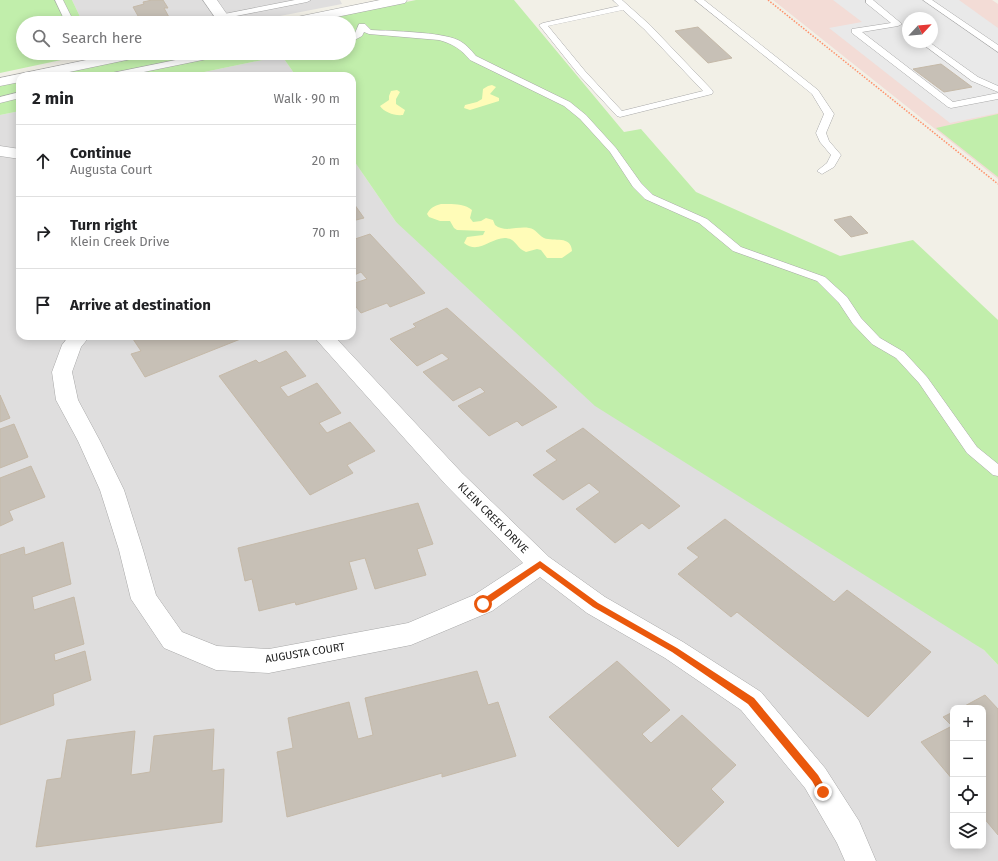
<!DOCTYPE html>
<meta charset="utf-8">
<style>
:root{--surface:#fff;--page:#f2f2f2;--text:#202124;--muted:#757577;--line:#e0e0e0}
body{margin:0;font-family:"Fira Sans",sans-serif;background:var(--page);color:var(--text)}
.controls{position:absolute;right:12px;bottom:12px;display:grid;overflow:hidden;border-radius:8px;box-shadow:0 2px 10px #0003}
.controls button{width:36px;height:36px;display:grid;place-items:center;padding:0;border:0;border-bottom:1px solid var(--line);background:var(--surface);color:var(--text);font:20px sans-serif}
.compass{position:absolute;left:902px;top:12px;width:36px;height:36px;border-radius:50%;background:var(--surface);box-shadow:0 2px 10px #0003;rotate:64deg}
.stop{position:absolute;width:12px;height:12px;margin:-9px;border:3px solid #ea580c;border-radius:50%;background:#fff}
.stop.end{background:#ea580c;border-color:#fff;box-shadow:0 1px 4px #0008}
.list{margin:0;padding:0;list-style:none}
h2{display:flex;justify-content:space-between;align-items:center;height:52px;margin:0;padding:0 16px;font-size:17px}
h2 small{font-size:13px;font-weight:400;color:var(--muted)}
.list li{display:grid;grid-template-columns:26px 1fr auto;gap:12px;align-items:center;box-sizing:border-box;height:72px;padding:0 16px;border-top:1px solid var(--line)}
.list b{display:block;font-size:15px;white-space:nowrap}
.list p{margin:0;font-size:13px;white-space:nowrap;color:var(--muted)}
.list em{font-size:13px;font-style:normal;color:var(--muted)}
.icon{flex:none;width:22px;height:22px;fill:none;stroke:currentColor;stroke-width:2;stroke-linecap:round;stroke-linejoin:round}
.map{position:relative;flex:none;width:998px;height:861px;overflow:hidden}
.search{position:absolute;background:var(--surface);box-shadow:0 2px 10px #0003;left:16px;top:16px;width:340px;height:44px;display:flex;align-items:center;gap:10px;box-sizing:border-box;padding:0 14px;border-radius:22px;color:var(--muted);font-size:15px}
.panel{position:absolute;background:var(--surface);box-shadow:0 2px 10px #0003;left:16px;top:72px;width:340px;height:268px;border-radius:12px}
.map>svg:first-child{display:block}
</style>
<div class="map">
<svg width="998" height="861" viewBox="0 0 998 861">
<rect width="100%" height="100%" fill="#f2f0e7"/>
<g fill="#dfdede" fill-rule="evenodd">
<polygon points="72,0 340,0 342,4 244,23 83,23"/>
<polygon points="282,56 296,76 185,76"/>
<path d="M20,111V336H352V158L396,222L984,650L998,665V861H0V115ZM953,708H983V846H953Z"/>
</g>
<path fill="#f3dcd6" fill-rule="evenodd" d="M773,0H992L998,4V179ZM908,18H932V42H908Z"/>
<g fill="#c1eeab">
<polygon points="0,0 72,0 83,23 23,23 23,53 94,53 0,73"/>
<polygon points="416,0 514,0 624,132 641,129 696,192 840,256 913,240 998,320 998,665 984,650 595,406 396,222 352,158 352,76 296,76 282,56 185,76 44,76 157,53 349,53 349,23 304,23"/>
<polygon points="20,81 20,111 0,115 0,85"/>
<polygon points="998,114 998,177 936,128"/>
</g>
<g fill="#fffcb8">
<polygon points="492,85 496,87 490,94 499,98 499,101 470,110 464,108 465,105 477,102 482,99 483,89 488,86"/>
<path d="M397,90L400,92L396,99V104L405,110L403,115C394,116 384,112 380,106L389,100V96L391,91Z"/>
<path d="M441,204C451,204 464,203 472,210L470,218L473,222L481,221L486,218L493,220L495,225C505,233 517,226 529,228C536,229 538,235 544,238C554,242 571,235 572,251L562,258H547L541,250L537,249L526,252C517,249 516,239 506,238C491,237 479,255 464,243L467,237L483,235L485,231L457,230L454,228L450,221H440L429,217L427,214C430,208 434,206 441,204Z"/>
</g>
<path fill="#e9e9e9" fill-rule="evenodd" d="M833,0H959L998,28V113L950,123L829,28L862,22ZM908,18H932V42H908Z"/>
<g fill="#c7c0b6" stroke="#c5b9a8">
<polygon points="152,0 163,0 168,8 164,8 170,19 152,23 142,23 133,7 144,4 143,2"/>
<polygon points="698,27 732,58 708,63 675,31"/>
<polygon points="941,64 972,87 944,92 913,69"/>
<polygon points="352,201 364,218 352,221"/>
<polygon points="851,216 868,233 851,237 834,220"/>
<polygon points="370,234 425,293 390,307 387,303 361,313 352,302 352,284 367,279 361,272 352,276 352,240"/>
<polygon points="447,308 557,407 522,426 517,421 489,436 458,406 485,392 480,387 453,401 423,372 449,359 442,353 417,366 390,339 416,327 413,324"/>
<polygon points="131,336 248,336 145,377 131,354 141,351"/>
<polygon points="286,351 306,376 280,387 288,397 317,383 341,413 319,423 327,433 350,422 375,451 347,465 353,473 310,495 219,376 256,360 259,363"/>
<polygon points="0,395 10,418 0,422"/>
<polygon points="14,424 28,457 0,468 0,429"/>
<polygon points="583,428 680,506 649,529 642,523 615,543 576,509 600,492 589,483 563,500 533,475 557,460 546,451"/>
<polygon points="31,466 45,497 9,511 13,520 0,526 0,478"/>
<polygon points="418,503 433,544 417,549 426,575 375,589 365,558 349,562 357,589 296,605 295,602 259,611 252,579 245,581 238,548"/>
<polygon points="725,519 834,602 847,590 931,652 868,717 737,612 731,617 678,574 699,557 687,548"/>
<polygon points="63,542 71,584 32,597 34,610 74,597 84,644 54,654 55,661 85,651 91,680 53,694 54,705 0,725 0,555 24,547 25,555"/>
<polygon points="617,661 670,710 642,734 651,743 682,715 736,765 711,789 724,802 678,847 549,717"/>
<polygon points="477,671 488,705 498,702 516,756 442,777 442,773 287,817 277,752 293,748 288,718 349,702 358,739 373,735 365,698"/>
<polygon points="985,695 998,709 998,835 983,817 983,708 961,708"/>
<polygon points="953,712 953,780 921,742 952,726 943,717"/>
<polygon points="214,729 212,771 224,769 222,822 36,847 47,780 61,778 67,740 135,731 131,775 150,772 154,736"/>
</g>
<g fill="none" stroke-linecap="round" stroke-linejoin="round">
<g stroke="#a8a8a8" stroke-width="1">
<g id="service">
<polygon points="55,0 63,0 71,16 77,23 68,23 63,17"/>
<polygon points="295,0 311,0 307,2 201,23 185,23 189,21"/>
<path d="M613,0H622L650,25L712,90L713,92L712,94L620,117L617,116L579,75L539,25L543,23L619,6ZM623,10L644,29L703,91L622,111L585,71L548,26Z"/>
<polygon points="695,0 704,0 818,90 834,114 826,133 829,141 841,155 834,167 822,174 817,171 827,163 831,155 820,142 816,133 824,114 812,94"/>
<polygon points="866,0 873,0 902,24 898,26 862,32 953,102 998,93 998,99 951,108 948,107 852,33 852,29 891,23 866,3"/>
<polygon points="923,0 932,0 998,45 998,52"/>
<path d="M359,24H365L371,30C392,31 441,32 458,40C466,44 470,49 476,56L570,102L586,115L616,148L641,183L653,195L707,219L741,247L825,277L847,297L861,318L880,338L904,352L927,377L977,447L998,464V476L993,475L967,453L919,383L896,358L872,344L853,324L839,303L817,281L733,251L699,223L645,199L633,187L610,152L580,119L564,106L470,60C461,49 453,44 439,40L369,34L364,32L362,36L349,43V37L355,33Z"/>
<polygon points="920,42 929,42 978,77 998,86 998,92 972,81"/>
<polygon points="210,53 226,53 222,56 124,76 108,76 112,73"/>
<path d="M283,53H313C308,58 288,58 283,53Z"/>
<polygon points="20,92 20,98 0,103 0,97"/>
</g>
</g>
<g stroke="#a8a8a8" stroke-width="1">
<g id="minor">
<polygon points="203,0 217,0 233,23 219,23"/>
<polygon points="0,146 20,149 20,159 0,156"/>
<polygon points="69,336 90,336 81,347 72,372 78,400 100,441 124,490 143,550 156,595 182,632 217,646 269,649 408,623 474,595 523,563 446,485 313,336 334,336 462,473 549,557 605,597 683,642 761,692 825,768 859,821 876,861 845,861 837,843 805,788 741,710 665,658 587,613 540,577 492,611 411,645 269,673 216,670 164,648 131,599 119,550 100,490 78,441 56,400 52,372 62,345"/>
</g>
</g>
<g stroke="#a8a8a8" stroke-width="1">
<g id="tertiary">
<polygon points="380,0 407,0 405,3 400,4 307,23 280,23 282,20 287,19"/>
<polygon points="120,53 148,53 146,56 141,57 50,76 20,76 20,82 0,86 0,78"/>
</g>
</g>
<polyline stroke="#ff916b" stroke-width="1.5" stroke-dasharray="1.5 1.5" stroke-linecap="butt" points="768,0 998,184"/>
<use href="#service" fill="#fff" fill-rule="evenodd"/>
<use href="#minor" fill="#fff" fill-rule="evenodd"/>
<use href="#tertiary" fill="#fff" fill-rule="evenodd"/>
</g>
<polygon fill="#ea580c" points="540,561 598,603 677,648 754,698 818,775 828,792 826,795 823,796 820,795 812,781 748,704 672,652 593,607 540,568 485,606 480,606 480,601"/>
<g text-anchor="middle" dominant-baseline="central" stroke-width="3" stroke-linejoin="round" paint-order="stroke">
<g font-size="11" fill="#212121" stroke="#fff">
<text transform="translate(493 518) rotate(45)">KLEIN CREEK DRIVE</text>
<text transform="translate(305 653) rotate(-9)">AUGUSTA COURT</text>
</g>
</g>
</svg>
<div class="controls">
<button>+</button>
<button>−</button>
<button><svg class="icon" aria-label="locate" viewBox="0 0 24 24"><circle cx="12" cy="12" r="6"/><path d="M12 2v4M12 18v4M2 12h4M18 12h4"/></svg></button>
<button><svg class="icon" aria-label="layers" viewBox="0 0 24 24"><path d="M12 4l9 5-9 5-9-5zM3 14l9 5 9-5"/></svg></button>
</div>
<svg class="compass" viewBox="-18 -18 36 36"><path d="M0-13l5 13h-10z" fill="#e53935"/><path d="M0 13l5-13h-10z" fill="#757577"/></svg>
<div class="stop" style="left:483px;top:604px"></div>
<div class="stop end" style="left:823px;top:792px"></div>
<div class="search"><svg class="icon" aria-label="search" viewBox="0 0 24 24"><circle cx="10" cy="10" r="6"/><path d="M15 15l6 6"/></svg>Search here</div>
<section class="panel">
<h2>2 min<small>Walk · 90 m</small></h2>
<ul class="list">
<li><svg class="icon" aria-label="ahead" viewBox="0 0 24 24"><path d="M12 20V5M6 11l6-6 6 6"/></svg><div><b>Continue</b><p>Augusta Court</p></div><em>20 m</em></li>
<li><svg class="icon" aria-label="right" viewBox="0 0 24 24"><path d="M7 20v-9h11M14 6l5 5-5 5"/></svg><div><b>Turn right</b><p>Klein Creek Drive</p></div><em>70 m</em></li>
<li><svg class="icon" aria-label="arrive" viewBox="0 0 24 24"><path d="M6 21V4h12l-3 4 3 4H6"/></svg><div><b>Arrive at destination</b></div></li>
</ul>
</section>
</div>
